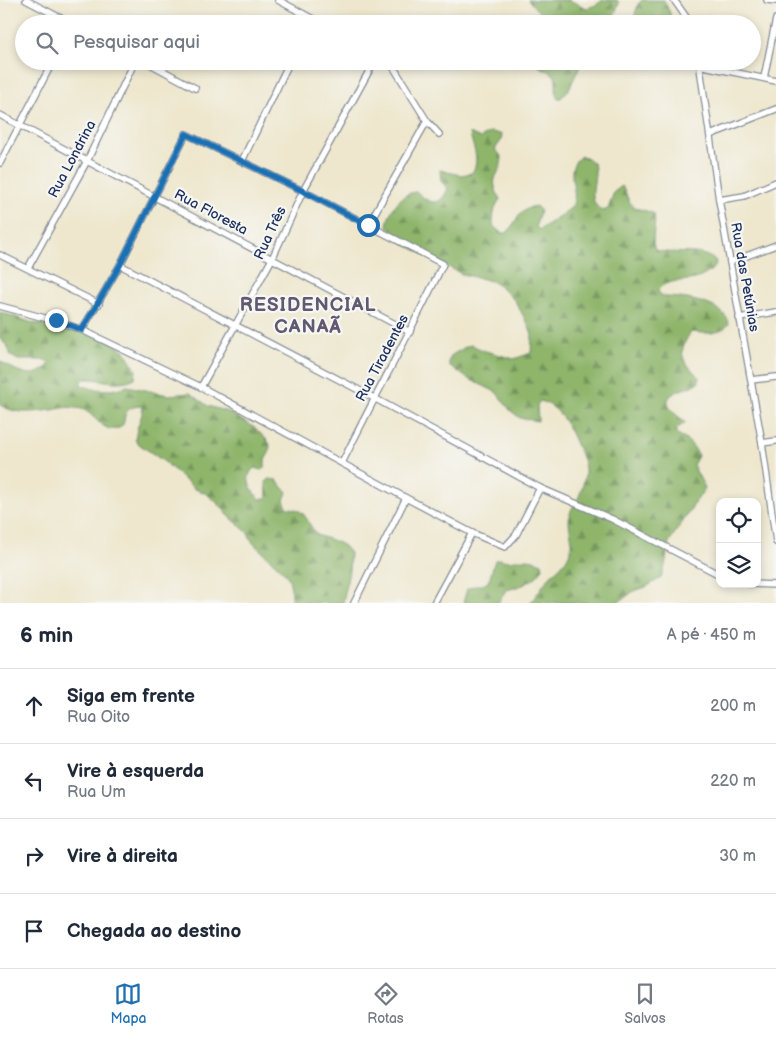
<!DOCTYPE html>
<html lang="pt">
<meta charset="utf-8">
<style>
:root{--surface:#fff;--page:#f6f6f7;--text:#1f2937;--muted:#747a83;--line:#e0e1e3;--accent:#1f6fb2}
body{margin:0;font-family:"Balsamiq Sans",sans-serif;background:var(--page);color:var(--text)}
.controls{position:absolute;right:15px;bottom:15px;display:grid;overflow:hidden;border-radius:10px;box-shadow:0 2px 8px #0003}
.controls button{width:45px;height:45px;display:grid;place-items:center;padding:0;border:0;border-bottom:1px solid var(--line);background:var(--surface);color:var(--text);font:25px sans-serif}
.stop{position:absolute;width:15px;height:15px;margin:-11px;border:4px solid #1f6fb2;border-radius:50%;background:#fff}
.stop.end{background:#1f6fb2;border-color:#fff;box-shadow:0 1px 5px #0008}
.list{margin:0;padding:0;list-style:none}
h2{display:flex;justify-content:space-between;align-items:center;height:65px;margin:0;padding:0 20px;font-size:21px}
h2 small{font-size:16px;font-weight:400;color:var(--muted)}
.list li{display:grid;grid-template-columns:32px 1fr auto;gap:15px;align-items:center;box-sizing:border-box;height:75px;padding:0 20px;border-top:1px solid var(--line)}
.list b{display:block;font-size:19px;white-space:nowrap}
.list p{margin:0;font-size:16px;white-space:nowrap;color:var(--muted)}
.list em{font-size:16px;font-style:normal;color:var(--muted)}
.icon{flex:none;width:28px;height:28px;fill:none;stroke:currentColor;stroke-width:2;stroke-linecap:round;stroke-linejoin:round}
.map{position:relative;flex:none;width:776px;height:603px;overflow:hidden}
.search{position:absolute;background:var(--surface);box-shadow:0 2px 8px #0003;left:15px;right:15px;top:15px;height:55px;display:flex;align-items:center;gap:12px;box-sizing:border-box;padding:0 18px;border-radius:28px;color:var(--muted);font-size:19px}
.sheet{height:365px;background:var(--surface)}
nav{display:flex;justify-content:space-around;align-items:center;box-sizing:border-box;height:70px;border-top:1px solid var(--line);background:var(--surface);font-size:14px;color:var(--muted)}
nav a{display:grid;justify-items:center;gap:2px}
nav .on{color:var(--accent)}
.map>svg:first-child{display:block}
</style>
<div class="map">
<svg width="776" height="603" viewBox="0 0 776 603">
<defs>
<pattern id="forest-firs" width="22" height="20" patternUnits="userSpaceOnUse" patternTransform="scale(1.25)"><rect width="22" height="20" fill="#8eb56b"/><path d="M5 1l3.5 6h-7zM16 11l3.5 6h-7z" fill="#73945b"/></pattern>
</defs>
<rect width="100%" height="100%" fill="#f6f6f2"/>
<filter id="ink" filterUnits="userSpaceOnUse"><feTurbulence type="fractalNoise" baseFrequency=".02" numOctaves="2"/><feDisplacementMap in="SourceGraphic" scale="10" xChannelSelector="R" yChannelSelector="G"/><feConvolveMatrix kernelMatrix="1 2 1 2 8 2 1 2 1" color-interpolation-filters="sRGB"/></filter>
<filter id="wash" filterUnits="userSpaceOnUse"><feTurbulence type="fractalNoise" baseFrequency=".0096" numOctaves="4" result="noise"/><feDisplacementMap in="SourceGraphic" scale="20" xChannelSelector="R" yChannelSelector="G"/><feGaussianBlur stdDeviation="1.12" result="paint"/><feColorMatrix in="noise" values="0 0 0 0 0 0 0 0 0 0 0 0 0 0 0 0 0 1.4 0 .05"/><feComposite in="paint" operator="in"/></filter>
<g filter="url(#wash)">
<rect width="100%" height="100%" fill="#eee7cd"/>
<g fill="url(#forest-firs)" stroke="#547264">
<polygon points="528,0 569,0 587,8 596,5 603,0 617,0 619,3 614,16 618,24 539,24 542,15"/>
<polygon points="642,0 664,0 670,13 671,20 665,24 632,24 638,4"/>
<path d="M538,61H595L581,64L568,91L561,98H557C555,91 558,78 553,74C548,70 542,69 537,65Z"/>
<path d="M491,132L497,133L502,135L501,141L495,149L502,157C501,178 487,175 500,199C494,208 493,215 493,226L502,233H507C516,222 520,208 536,206L540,210L536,226L539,230L571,208C582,191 561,171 581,156L586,157L594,164C599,180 584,199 602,211L608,209L614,192L622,186C626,191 626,196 629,201C634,211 646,209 654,214C657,226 650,238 655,250C675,256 699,247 716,261L715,267C709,272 703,277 695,279C682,282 666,279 658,290L660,295L665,297C683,297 726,303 729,324C719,336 704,333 691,332C676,354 682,360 699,377V382C691,389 662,391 669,406C672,413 681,417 685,423L676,429V434C686,439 695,445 698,456L693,465L705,488L669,542L665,566L661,578L646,587L634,591L617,603H530C538,594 541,587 548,579C554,571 564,565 568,556C577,539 566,529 570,515C570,510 574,505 577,501C581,493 586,477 585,468C584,460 580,453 577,446C569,429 561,406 540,401L537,405L538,421L520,418L511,411L496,392L467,378L449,365V360L452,355L467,346L472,345L482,350L514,359L531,353L532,335L528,324L515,301L501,287L491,281L462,274L404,244L387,225C389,211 401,192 417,192C430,204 439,208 448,189L441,181L440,170L461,175L472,173C481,158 472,147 470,133L480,138Z"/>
<path d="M0,312L33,323L80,329L102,336L125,351L136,370L135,378C117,387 102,378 84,379L81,381V385L93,389L112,390L128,386L168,395L190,393L208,406L228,412L255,428L268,441L270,445L269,453L265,460V468L262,470L254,468C243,478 251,490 260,499H267L266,482L269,479L277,480L287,492L284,500L287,508C307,508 306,522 317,535L337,542L344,546L350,553L349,571L343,603H290L292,593L289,579L285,573L253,543L248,533L227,514L223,508L207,494L195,489L166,463L136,442C134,430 142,420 143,408L140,406C117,408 130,423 119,428C105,434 96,417 86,411C83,409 78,408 75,408C67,406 60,409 52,410C34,412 16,415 0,405V361C17,371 33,382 49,365L48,362L44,360H18L11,356L8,347L0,339Z"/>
<path d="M500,559C509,563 516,559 526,559C531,559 537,561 542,563L543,568C535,582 520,587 506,590L498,603H463L467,589L477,585H483L488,582L490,577L495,560Z"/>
</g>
</g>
<g filter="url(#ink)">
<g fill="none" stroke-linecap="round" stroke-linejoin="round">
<g stroke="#848b96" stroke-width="8">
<g id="minor">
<polyline points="26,0 72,24"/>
<polyline points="278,0 322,24"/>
<polyline points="674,0 691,24"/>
<polyline points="767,0 776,1"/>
<polyline points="145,61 195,88"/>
<polyline points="373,61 379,64 388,63 394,68 427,121 439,134"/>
<polyline points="699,61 719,200 762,443 776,542"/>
<polyline points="699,65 776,81"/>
<polyline points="764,78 776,19"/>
<polyline points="0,115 410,332"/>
<polyline points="710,135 776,109"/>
<polyline points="242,161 290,61"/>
<polyline points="0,163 53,61"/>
<polyline points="719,200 744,196 776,182"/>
<polyline points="368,225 427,121"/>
<polyline points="0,255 99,304"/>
<polyline points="730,262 776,245"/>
<polyline points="120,265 374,398 540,488 612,519 720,575"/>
<polyline points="28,268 87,161 135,61"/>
<polyline points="0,306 56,321 82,330 201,387 406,498 354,603"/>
<polyline points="739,318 776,312"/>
<path d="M82,330L120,265L186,134L303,191L443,264C411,331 375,396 342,463"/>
<polyline points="751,380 776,377"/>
<polyline points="201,387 272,259 303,191 374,62"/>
<polyline points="762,443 776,441"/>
<polyline points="406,498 472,533 505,547 516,535 540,488"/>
<polyline points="750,584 776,585"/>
<polyline points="434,603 472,533"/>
</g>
</g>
<use href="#minor" stroke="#fff" stroke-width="5.5"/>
</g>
</g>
<g fill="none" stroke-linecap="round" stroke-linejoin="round" filter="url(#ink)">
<polyline stroke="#1f6fb2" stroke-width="6" points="56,320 82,330 120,265 186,134 303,191 368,225"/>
</g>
<g text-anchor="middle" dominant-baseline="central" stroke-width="4.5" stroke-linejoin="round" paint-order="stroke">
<g font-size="14" fill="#1b2f5e" stroke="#f6f6f2">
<text transform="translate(72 159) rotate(-62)">Rua Londrina</text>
<text transform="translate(211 212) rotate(28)">Rua Floresta</text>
<text transform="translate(270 233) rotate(-65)">Rua Três</text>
<text transform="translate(745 277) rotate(80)">Rua das Petúnias</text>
<text transform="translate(382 358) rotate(-62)">Rua Tiradentes</text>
</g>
<g font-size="19" font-weight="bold" letter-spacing="1" fill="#615972" stroke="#f6f6f2">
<text x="308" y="305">RESIDENCIAL<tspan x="308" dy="22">CANAÃ</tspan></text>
</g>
</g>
</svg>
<div class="controls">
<button><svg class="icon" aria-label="locate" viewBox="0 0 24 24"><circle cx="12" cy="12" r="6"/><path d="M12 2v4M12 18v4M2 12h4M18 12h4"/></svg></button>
<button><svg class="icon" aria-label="layers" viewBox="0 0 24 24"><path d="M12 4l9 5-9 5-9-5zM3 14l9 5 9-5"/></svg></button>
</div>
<div class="stop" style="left:368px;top:225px"></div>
<div class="stop end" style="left:56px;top:320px"></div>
<div class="search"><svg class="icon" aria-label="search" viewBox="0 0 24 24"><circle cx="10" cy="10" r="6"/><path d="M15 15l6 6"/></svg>Pesquisar aqui</div>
</div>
<section class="sheet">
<h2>6 min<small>A pé · 450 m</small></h2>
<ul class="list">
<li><svg class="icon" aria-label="ahead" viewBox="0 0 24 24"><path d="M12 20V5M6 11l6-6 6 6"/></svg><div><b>Siga em frente</b><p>Rua Oito</p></div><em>200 m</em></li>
<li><svg class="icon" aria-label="left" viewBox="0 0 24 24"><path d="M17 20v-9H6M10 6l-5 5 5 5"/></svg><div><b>Vire à esquerda</b><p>Rua Um</p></div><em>220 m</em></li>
<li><svg class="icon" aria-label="right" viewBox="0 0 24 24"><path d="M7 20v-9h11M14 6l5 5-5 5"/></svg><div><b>Vire à direita</b></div><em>30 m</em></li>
<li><svg class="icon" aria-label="arrive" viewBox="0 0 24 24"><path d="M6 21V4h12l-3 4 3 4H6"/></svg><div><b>Chegada ao destino</b></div></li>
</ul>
</section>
<nav>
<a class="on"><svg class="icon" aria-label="map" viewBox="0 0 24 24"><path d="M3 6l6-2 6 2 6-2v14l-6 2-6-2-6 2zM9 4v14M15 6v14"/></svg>Mapa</a>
<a><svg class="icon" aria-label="directions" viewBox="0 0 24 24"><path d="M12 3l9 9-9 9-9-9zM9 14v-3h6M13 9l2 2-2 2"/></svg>Rotas</a>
<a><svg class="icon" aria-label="saved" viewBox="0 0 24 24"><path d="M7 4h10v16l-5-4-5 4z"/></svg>Salvos</a>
</nav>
